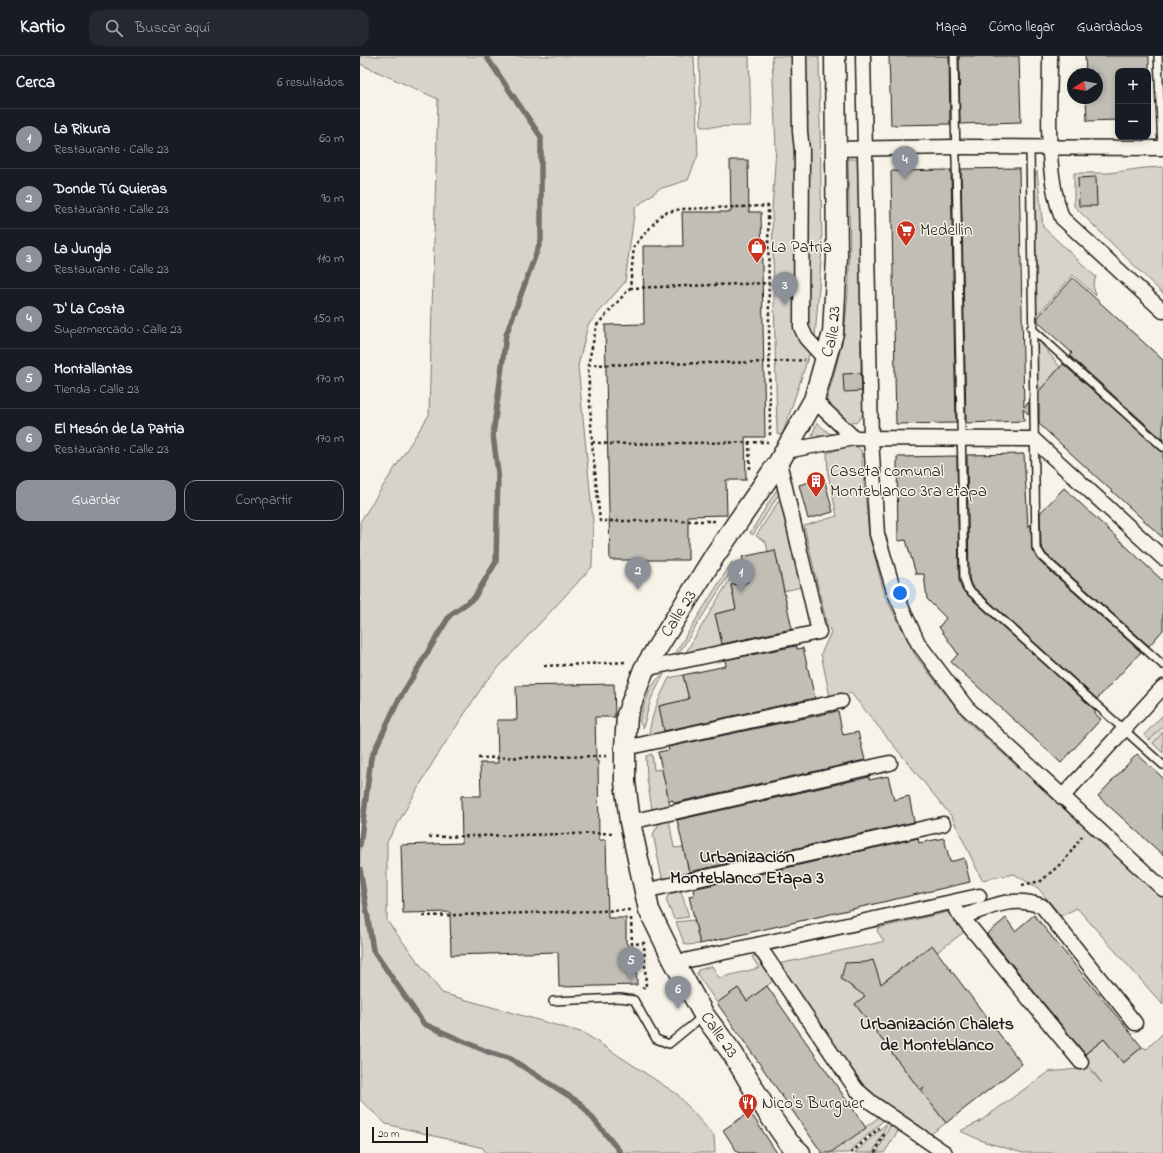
<!DOCTYPE html>
<html lang="es">
<meta charset="utf-8">
<style>
:root{--surface:#171b24;--page:#242831;--text:#f1f3f6;--muted:#9ea1a6;--line:#363941;--accent:#8c9099}
body{margin:0;font-family:"Indie Flower",sans-serif;background:var(--page);color:var(--text)}
.controls{position:absolute;right:12px;top:12px;display:grid;overflow:hidden;border-radius:8px;box-shadow:0 2px 6px #0003}
.controls button{width:36px;height:36px;display:grid;place-items:center;padding:0;border:0;border-bottom:1px solid var(--line);background:var(--surface);color:var(--text);font:20px sans-serif}
.compass{position:absolute;left:707px;top:12px;width:36px;height:36px;border-radius:50%;background:var(--surface);box-shadow:0 2px 6px #0003;rotate:259deg}
.scale{position:absolute;left:12px;bottom:10px;width:56px;box-sizing:border-box;padding-left:4px;border:2px solid #1c1c1c;border-top:0;font-size:11px;line-height:14px;white-space:nowrap;color:#1c1c1c;-webkit-text-stroke:3px #f7f3e8;paint-order:stroke}
.you{position:absolute;left:540px;top:537px;width:14px;height:14px;margin:-10px;border:3px solid #fff;border-radius:50%;background:#1a73e8;box-shadow:0 0 0 6px #1a73e833}
.badge{display:grid;place-items:center;width:26px;height:26px;border-radius:50%;background:var(--accent);color:#fff;font-size:13px;font-weight:700}
.pin{position:absolute;translate:-50% -33px;filter:drop-shadow(0 1px 2px #0008)}
.pin::after{content:'';position:absolute;top:21px;width:14px;height:12px;background:inherit;clip-path:polygon(0 0,100% 0,50% 100%)}
.list{margin:0;padding:0;list-style:none}
h2{display:flex;justify-content:space-between;align-items:center;height:52px;margin:0;padding:0 16px;font-size:17px}
h2 small{font-size:13px;font-weight:400;color:var(--muted)}
.list li{display:grid;grid-template-columns:26px 1fr auto;gap:12px;align-items:center;box-sizing:border-box;height:60px;padding:0 16px;border-top:1px solid var(--line)}
.list b{display:block;font-size:15px;white-space:nowrap}
.list p{margin:0;font-size:13px;white-space:nowrap;color:var(--muted)}
.list em{font-size:13px;font-style:normal;color:var(--muted)}
.actions{display:flex;gap:8px;padding:12px 16px}
.actions a{flex:1;padding:9px 0;border:1px solid var(--accent);border-radius:12px;text-align:center;font-size:14px;color:var(--accent)}
.actions .main{background:var(--accent);color:#fff}
.icon{flex:none;width:22px;height:22px;fill:none;stroke:currentColor;stroke-width:2;stroke-linecap:round;stroke-linejoin:round}
.map{position:relative;flex:none;width:803px;height:1097px;overflow:hidden}
header{display:flex;align-items:center;gap:24px;box-sizing:border-box;height:56px;padding:0 20px;background:var(--surface);border-bottom:1px solid var(--line)}
header strong{font-size:19px}
nav{display:flex;gap:22px;margin-inline-start:auto;font-size:14px}
.search{width:280px;height:36px;background:var(--page);display:flex;align-items:center;gap:10px;box-sizing:border-box;padding:0 14px;border-radius:12px;color:var(--muted);font-size:15px}
main{display:flex}
aside{flex:1;background:var(--surface)}
.map>svg:first-child{display:block}
</style>
<header>
<strong>Kartio</strong>
<div class="search"><svg class="icon" aria-label="search" viewBox="0 0 24 24"><circle cx="10" cy="10" r="6"/><path d="M15 15l6 6"/></svg>Buscar aquí</div>
<nav><a>Mapa</a><a>Cómo llegar</a><a>Guardados</a></nav>
</header>
<main>
<aside>
<h2>Cerca<small>6 resultados</small></h2>
<ul class="list">
<li><span class="badge">1</span><div><b>La Rikura</b><p>Restaurante · Calle 23</p></div><em>60 m</em></li>
<li><span class="badge">2</span><div><b>Donde Tú Quieras</b><p>Restaurante · Calle 23</p></div><em>90 m</em></li>
<li><span class="badge">3</span><div><b>La Jungla</b><p>Restaurante · Calle 23</p></div><em>110 m</em></li>
<li><span class="badge">4</span><div><b>D' La Costa</b><p>Supermercado · Calle 23</p></div><em>150 m</em></li>
<li><span class="badge">5</span><div><b>Montallantas</b><p>Tienda · Calle 23</p></div><em>170 m</em></li>
<li><span class="badge">6</span><div><b>El Mesón de La Patria</b><p>Restaurante · Calle 23</p></div><em>170 m</em></li>
</ul>
<div class="actions"><a class="main">Guardar</a><a>Compartir</a></div>
</aside>
<div class="map">
<svg width="803" height="1097" viewBox="0 0 803 1097">
<rect width="100%" height="100%" fill="#f7f3e8"/>
<filter id="ink" filterUnits="userSpaceOnUse"><feTurbulence type="fractalNoise" baseFrequency=".025" numOctaves="2"/><feDisplacementMap in="SourceGraphic" scale="8" xChannelSelector="R" yChannelSelector="G"/><feConvolveMatrix kernelMatrix="1 2 1 2 8 2 1 2 1" color-interpolation-filters="sRGB"/></filter>
<g filter="url(#ink)">
<polygon fill="#e6e3d9" points="803,657 803,699 782,680"/>
<g fill="#d7d3cb" stroke="#7a7874">
<polygon points="0,0 334,0 338,99 328,124 299,133 275,152 265,226 228,269 218,310 233,465 232,511 126,625 73,706 27,786 27,865 82,937 224,977 317,1038 354,1080 355,1097 126,1097 123,1092 26,1068 0,1044 0,466 69,359 78,43 0,8"/>
<polygon points="339,0 389,0 391,70 341,71"/>
<polygon points="412,0 459,0 462,193 455,281 423,377 420,379 417,378 417,374 412,153 416,92"/>
<path d="M488,103H499L501,317L503,359L496,367L484,365L467,348V342C475,315 483,288 486,259C492,207 489,155 488,103Z"/>
<polygon points="803,111 803,238 714,150 714,117 749,117 784,112"/>
<polygon points="677,115 683,171 736,221 733,229 736,240 713,219 678,258 676,251 673,125"/>
<polygon points="677,282 700,311 681,333 677,327"/>
<polygon points="457,367 469,377 474,378 474,382 452,379"/>
<polygon points="494,389 501,394 509,479 525,540 555,599 605,663 803,843 803,949 717,852 701,860 678,832 654,818 622,824 592,761 491,637 470,641 461,598 471,576 467,569 444,470 477,460 468,418 467,397"/>
<polygon points="419,430 421,435 393,479 390,477"/>
<polygon points="423,442 446,530 424,535 415,495 408,496 406,486 396,480 420,443"/>
<polygon points="372,506 374,511 317,600 317,594"/>
<polygon points="373,518 376,528 371,530 376,553 355,558 364,592 323,601"/>
<path d="M304,618L291,643L283,672L279,665C284,651 290,625 304,618Z"/>
<path d="M323,619L329,643L299,650L305,679L294,681L289,679C291,658 300,641 309,622Z"/>
<polygon points="803,659 803,670 790,684 784,679"/>
<polygon points="803,676 803,697 793,687"/>
<polygon points="292,698 294,714 302,713 310,750 292,753 287,723 286,700"/>
<polygon points="309,764 314,792 323,791 329,816 327,819 305,823 302,822 293,778 299,768"/>
<polygon points="321,835 329,861 314,863 306,844 309,838"/>
<polygon points="588,856 604,876 577,896 571,889 495,948 586,1067 571,1078 507,1034 418,908 517,887 524,885 517,875 518,872"/>
<polygon points="334,864 340,888 327,889 324,887 316,866"/>
<polygon points="395,899 413,925 387,945 378,932 357,947 337,918 338,914 352,910 359,922 399,912 392,901"/>
<polygon points="803,977 803,1097 663,1097 625,1086 600,1075 619,1066 688,1016 728,1012 742,1027 722,1001 744,983 764,1007 782,991 787,993"/>
<polygon points="519,1061 524,1064 488,1097 470,1097"/>
<polygon points="528,1066 513,1097 495,1097"/>
<polygon points="530,1069 539,1074 524,1097 517,1097"/>
</g>
<g fill="none" stroke-linecap="round" stroke-linejoin="round">
<g stroke="#72716c" stroke-width="5.5">
<polyline points="0,789 11,702 37,647 90,559 114,542 136,506 138,417 133,379 146,279 181,184 181,81 126,0"/>
<polyline points="0,813 13,894 64,968 128,996 151,1003 220,1047 261,1097"/>
</g>
</g>
<g fill="#c0beb5" stroke="#1c1c1c">
<polygon points="529,0 589,0 590,68 531,69"/>
<polygon points="599,0 659,0 661,66 600,68"/>
<polygon points="725,0 789,0 789,15 758,15 758,64 727,65 726,42 737,42 737,18 726,18"/>
<polygon points="370,104 388,104 389,156 401,156 405,381 385,381 386,424 366,424 367,459 328,460 328,504 250,504 245,269 284,268 283,190 323,190 322,156 371,156"/>
<polygon points="659,112 664,351 669,346 669,359 663,353 664,365 606,367 601,113"/>
<polygon points="591,114 596,367 536,368 531,115"/>
<polygon points="736,121 737,150 719,150 718,122"/>
<polygon points="713,222 803,304 803,384 710,300 712,297 678,266 678,261"/>
<polygon points="703,308 803,396 803,482 679,368 679,335"/>
<polygon points="501,317 502,335 484,336 483,318"/>
<polygon points="664,398 668,471 671,468 672,494 679,505 781,596 737,643 611,529 609,522 607,399"/>
<polygon points="597,400 599,523 602,534 735,654 735,658 741,663 701,707 591,606 598,598 579,571 586,562 567,543 564,518 556,518 546,484 538,485 537,401"/>
<polygon points="464,422 473,456 448,463 439,429"/>
<polygon points="704,432 803,525 803,574 789,590 686,498 681,490 680,457"/>
<polygon points="415,494 432,573 362,588 355,558 376,553 371,529 388,526 382,501"/>
<polygon points="436,590 437,593 443,592 455,642 304,675 299,650 329,643 323,619 366,610 365,604"/>
<polygon points="254,628 255,661 235,661 236,705 238,705 239,784 246,784 248,862 266,862 266,887 276,895 277,929 199,931 198,896 91,899 90,856 43,857 41,789 102,787 101,740 121,740 120,707 138,707 137,664 157,664 156,630"/>
<polygon points="478,655 483,679 498,676 505,704 314,747 313,744 309,745 298,696 309,694 308,691"/>
<polygon points="777,698 803,722 803,799 738,740"/>
<polygon points="528,720 534,744 549,740 554,766 329,816 317,764 509,721 509,724"/>
<polygon points="558,782 559,787 584,782 590,806 604,802 610,826 340,888 329,840 334,839 333,833"/>
<polygon points="674,859 782,991 763,1007 744,983 725,998 627,878 646,862 655,875"/>
<polygon points="572,889 662,1008 586,1067 562,1036 564,1031 560,1034 495,948 505,940 481,923 485,907 506,906 513,904 521,928"/>
<polygon points="407,930 506,1072 470,1097 462,1097 357,947 378,932 387,945"/>
<polygon points="390,1056 396,1065 417,1097 378,1097 363,1074"/>
</g>
<g fill="none" stroke-linecap="round" stroke-linejoin="round">
<g stroke="#1c1c1c" stroke-width="10">
<g id="service">
<polyline points="594,0 604,523 607,532 803,709"/>
<polyline points="798,0 802,92"/>
<polyline points="670,92 676,491 682,501 803,609"/>
<polyline points="671,272 803,391"/>
<polyline points="193,945 260,942 274,944 296,983 309,988 343,960"/>
</g>
</g>
<g stroke="#1c1c1c" stroke-width="17">
<g id="minor">
<polyline points="439,0 440,76 442,94 441,271 446,282 465,303"/>
<polyline points="503,0 511,383 517,478 534,535 558,587 607,652 803,833"/>
<path d="M690,0C690,51 684,114 702,162L803,255"/>
<polyline points="475,93 595,91 803,92"/>
<polyline points="454,344 494,382"/>
<polyline points="426,395 494,382 673,383 803,502"/>
<polyline points="284,613 459,576 419,406"/>
<polyline points="265,692 481,645"/>
<polyline points="702,741 803,631"/>
<polyline points="270,766 530,707"/>
<polyline points="284,835 583,768"/>
<polyline points="596,854 721,1006"/>
<path d="M602,861C631,851 652,839 682,850L775,967"/>
<polyline points="398,889 496,1033 512,1047 585,1097"/>
<polyline points="315,907 619,840"/>
</g>
</g>
<g stroke="#1c1c1c" stroke-width="23">
<g id="secondary">
<path id="s1" d="M440,1097L429,1087L408,1057L373,998L344,959L315,907L289,854L270,766L265,726V692L267,659L284,613L355,499L419,406L454,344L473,277L477,202L475,0"/>
</g>
</g>
<g stroke="#1c1c1c" stroke-width="2.5" stroke-dasharray="3 3" stroke-linecap="butt">
<polyline points="270,232 409,227"/>
<polyline points="228,309 411,306 445,304"/>
<polyline points="232,386 250,388 408,386"/>
<polyline points="389,386 390,413"/>
<polyline points="355,465 240,465 232,386 228,309 237,269 270,232 274,190 303,157 321,153 408,150 410,381"/>
<polyline points="184,610 267,606"/>
<polyline points="118,702 247,700"/>
<polyline points="69,781 254,777"/>
<polyline points="662,829 681,825 705,804 722,780"/>
<polyline points="63,860 271,854"/>
<polyline points="271,862 272,888 284,887 286,932 279,932"/>
<polyline points="491,1097 519,1072"/>
<polyline points="515,1097 525,1076"/>
</g>
<use href="#service" stroke="#f7f3e8" stroke-width="7"/>
<use href="#minor" stroke="#f7f3e8" stroke-width="14"/>
<use href="#secondary" stroke="#f7f3e8" stroke-width="20"/>
</g>
</g>
<defs>
<g id="supermarket-pin" transform="scale(1)"><path d="M0 17L-7.5 6A9.5 9.5 0 1 1 7.5 6Z" fill="#c8321e" stroke="#f7f3e8"/><path d="M-6-5.5h2.5l.6 2H6L4.5 2H-2.5L-4.4-4H-6ZM-1.5 3.2a1.3 1.3 0 1 0 .1 0ZM3 3.2a1.3 1.3 0 1 0 .1 0Z" fill="#fff"/></g>
<g id="shop-pin" transform="scale(1)"><path d="M0 17L-7.5 6A9.5 9.5 0 1 1 7.5 6Z" fill="#c8321e" stroke="#f7f3e8"/><path d="M-5-2.5h2.3a2.7 3.5 0 0 1 5.4 0H5L5.5 6h-11ZM-1.5-2.5h3a1.5 2.3 0 0 0-3 0Z" fill="#fff"/></g>
<g id="building-pin" transform="scale(1)"><path d="M0 17L-7.5 6A9.5 9.5 0 1 1 7.5 6Z" fill="#c8321e" stroke="#f7f3e8"/><path d="M-4-6H4V6H1V3H-1V6H-4ZM-2.5-4.3h1.7v1.8h-1.7ZM.8-4.3h1.7v1.8H.8ZM-2.5-1h1.7V.8h-1.7ZM.8-1h1.7V.8H.8Z" fill="#fff"/></g>
<g id="restaurant-pin" transform="scale(1)"><path d="M0 17L-7.5 6A9.5 9.5 0 1 1 7.5 6Z" fill="#c8321e" stroke="#f7f3e8"/><path d="M-5-6h1v4h1v-4h1v4h1v-4h1v5L-1.5 .5V6h-2V.5L-5-1ZM5-6V6H3V1.5H1.5Q1.5-4 5-6Z" fill="#fff"/></g>
</defs>
<g fill-rule="evenodd">
<use href="#supermarket-pin" x="546" y="174"/>
<use href="#shop-pin" x="397" y="191"/>
<use href="#building-pin" x="456" y="425"/>
<use href="#restaurant-pin" x="388" y="1047"/>
</g>
<g text-anchor="middle" dominant-baseline="central" stroke-width="3" stroke-linejoin="round" paint-order="stroke">
<g font-size="17" fill="#1c1c1c" stroke="#f7f3e8" text-anchor="start">
<text x="560" y="174">Medellín</text>
<text x="411" y="191">La Patria</text>
<text x="470" y="415">Caseta comunal<tspan x="470" dy="20">Monteblanco 3ra etapa</tspan></text>
<text x="402" y="1047">Nico's Burguer</text>
</g>
<g font-size="17" fill="#1c1c1c" stroke="#f7f3e8">
<text stroke="none"><textPath href="#s1" startOffset="923">Calle 23</textPath></text>
<text stroke="none"><textPath href="#s1" startOffset="599">Calle 23</textPath></text>
<text transform="translate(359 979) rotate(55)">Calle 23</text>
</g>
<g font-size="18" font-weight="bold" fill="#1c1c1c" stroke="#f7f3e8">
<text x="387" y="802">Urbanización<tspan x="387" dy="21">Monteblanco Etapa 3</tspan></text>
<text x="577" y="969">Urbanización Chalets<tspan x="577" dy="21">de Monteblanco</tspan></text>
</g>
</g>
</svg>
<div class="controls">
<button>+</button>
<button>−</button>
</div>
<svg class="compass" viewBox="-18 -18 36 36"><path d="M0-13l5 13h-10z" fill="#e53935"/><path d="M0 13l5-13h-10z" fill="#9ea1a6"/></svg>
<div class="scale">20 m</div>
<div class="you"></div>
<div class="pin badge" style="left:381px;top:536px">1</div>
<div class="pin badge" style="left:278px;top:534px">2</div>
<div class="pin badge" style="left:425px;top:249px">3</div>
<div class="pin badge" style="left:545px;top:123px">4</div>
<div class="pin badge" style="left:271px;top:924px">5</div>
<div class="pin badge" style="left:318px;top:953px">6</div>
</div>
</main>
